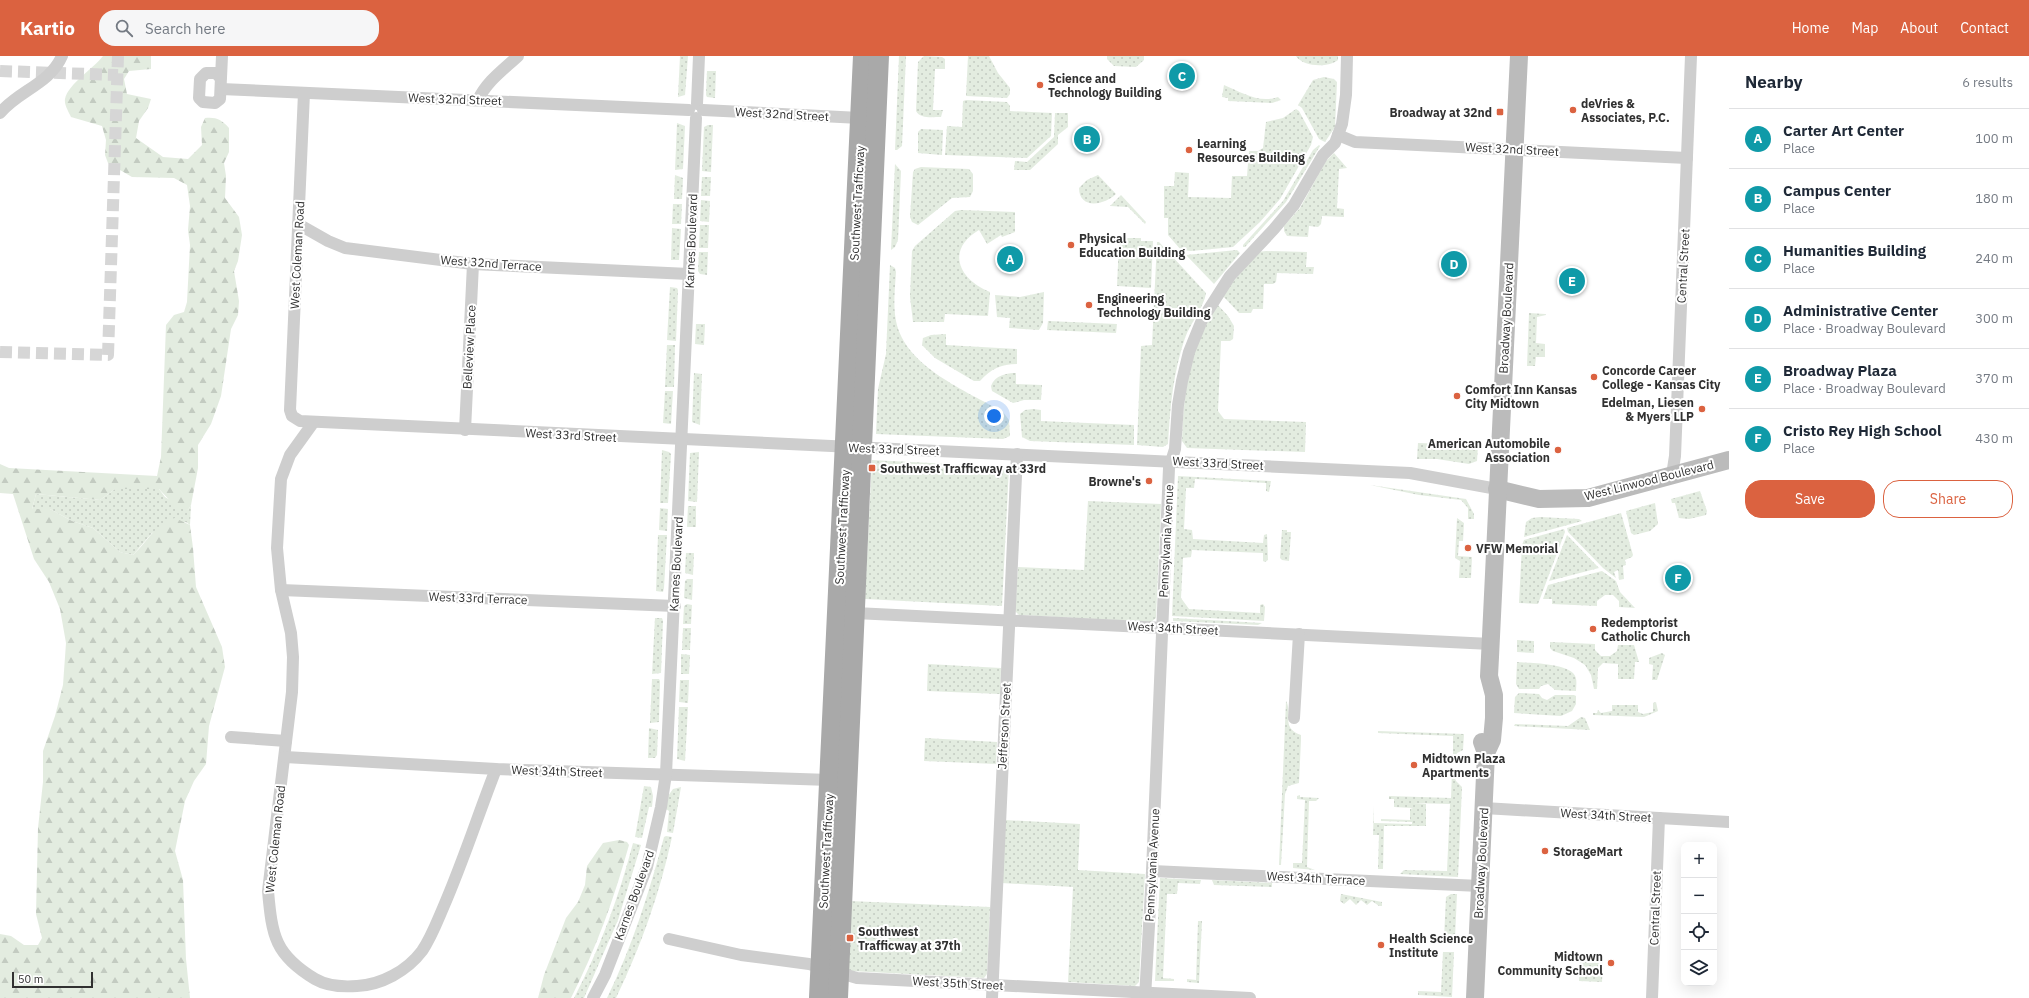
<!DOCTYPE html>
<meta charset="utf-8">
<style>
:root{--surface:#fff;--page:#f6f6f7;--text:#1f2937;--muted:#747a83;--line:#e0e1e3;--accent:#db6240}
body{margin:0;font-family:"IBM Plex Sans",sans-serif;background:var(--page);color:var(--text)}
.controls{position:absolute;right:12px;bottom:12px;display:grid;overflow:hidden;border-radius:8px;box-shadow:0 4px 16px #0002}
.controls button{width:36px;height:36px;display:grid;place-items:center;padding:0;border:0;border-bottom:1px solid var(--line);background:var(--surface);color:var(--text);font:20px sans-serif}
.scale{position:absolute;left:12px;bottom:10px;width:81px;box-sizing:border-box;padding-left:4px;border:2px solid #313131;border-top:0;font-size:11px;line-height:14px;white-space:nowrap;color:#313131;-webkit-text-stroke:3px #fff;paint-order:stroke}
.you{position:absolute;left:994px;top:360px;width:14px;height:14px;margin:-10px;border:3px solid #fff;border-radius:50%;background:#1a73e8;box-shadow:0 0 0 6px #1a73e833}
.badge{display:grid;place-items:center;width:26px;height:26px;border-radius:50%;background:var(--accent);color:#fff;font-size:13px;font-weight:700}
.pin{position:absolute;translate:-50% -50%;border:2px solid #fff;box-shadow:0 1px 4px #0006}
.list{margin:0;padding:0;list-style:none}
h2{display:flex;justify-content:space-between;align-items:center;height:52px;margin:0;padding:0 16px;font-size:17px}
h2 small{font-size:13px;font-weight:400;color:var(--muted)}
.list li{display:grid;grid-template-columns:26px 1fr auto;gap:12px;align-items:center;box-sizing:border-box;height:60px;padding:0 16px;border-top:1px solid var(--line)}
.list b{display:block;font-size:15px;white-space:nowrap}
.list p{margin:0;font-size:13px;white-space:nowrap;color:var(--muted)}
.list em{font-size:13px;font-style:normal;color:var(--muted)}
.actions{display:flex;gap:8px;padding:12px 16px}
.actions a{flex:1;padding:9px 0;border:1px solid var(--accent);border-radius:16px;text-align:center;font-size:14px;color:var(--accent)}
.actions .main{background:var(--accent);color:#fff}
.icon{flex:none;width:22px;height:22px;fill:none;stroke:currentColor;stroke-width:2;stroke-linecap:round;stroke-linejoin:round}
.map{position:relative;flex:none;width:1729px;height:942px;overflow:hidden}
header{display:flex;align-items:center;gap:24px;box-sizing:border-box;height:56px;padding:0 20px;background:var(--accent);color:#fff}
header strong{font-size:19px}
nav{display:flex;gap:22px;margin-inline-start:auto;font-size:14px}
.search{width:280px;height:36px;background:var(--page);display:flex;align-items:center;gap:10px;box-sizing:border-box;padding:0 14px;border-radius:16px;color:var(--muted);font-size:15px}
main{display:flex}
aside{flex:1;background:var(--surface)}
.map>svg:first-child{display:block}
</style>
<header>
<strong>Kartio</strong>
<div class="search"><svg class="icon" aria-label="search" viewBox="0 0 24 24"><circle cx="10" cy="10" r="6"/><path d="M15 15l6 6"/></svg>Search here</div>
<nav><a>Home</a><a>Map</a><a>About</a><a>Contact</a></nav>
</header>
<main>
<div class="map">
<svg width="1729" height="942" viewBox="0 0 1729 942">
<defs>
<pattern id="green-dots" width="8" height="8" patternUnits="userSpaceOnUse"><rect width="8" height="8" fill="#e3ece0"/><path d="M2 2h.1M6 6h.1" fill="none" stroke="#c3cbc1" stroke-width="1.8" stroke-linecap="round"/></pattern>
<pattern id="forest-firs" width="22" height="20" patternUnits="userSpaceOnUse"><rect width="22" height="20" fill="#e3ece0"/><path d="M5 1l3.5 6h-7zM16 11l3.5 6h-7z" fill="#c3cbc1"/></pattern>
</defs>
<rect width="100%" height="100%" fill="#fff"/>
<g fill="url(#green-dots)">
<polygon points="680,0 688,0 685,39 678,41"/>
<polygon points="899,0 906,0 902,90 897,94 895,94"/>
<path d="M924,0L942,1L945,3V13H935L933,54H943L941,61C932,61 920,63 916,55L918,6Z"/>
<polygon points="968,0 989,0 998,17 1010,32 1010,38 1007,42 966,40"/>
<polygon points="1107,0 1144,0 1144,4 1136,11 1114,10 1107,3"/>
<path d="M1296,0H1338V4C1328,12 1303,11 1296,0Z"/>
<polygon points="707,15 716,15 715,42 707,41 706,39"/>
<polygon points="1324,21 1334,23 1337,26 1335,71 1325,86 1319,83 1302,52 1298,49 1313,24"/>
<path d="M1224,29C1241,36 1259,48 1278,41L1281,44L1272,47L1228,45V42L1222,41Z"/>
<polygon points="966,44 1007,46 1010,50 1010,55 1052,57 1051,80 1027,102 945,99 947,70 962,71 963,45"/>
<polygon points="1296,53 1299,55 1313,81 1311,89 1280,143 1260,166 1233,191 1191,195 1181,194 1168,179 1168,162 1164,162 1164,130 1174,130 1175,116 1189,117 1188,141 1231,142 1232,120 1247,120 1249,95 1258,95 1263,92 1266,66 1283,62"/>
<polygon points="1055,57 1068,57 1068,71 1058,79 1058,88 1030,114 1014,114 1015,105 1027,106 1054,81"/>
<polygon points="677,67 685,70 683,113 675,114"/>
<polygon points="708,69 713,69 711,116 702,115 704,71"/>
<polygon points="921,73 943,74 942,99 918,97 918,76"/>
<polygon points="1319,89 1320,90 1286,146 1245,191 1243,191 1243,189 1283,145 1313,94"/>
<polygon points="1334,97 1347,112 1339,113 1337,152 1344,153 1344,161 1322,160 1321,168 1318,171 1309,170 1308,181 1287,180 1284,175 1284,170 1300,152 1326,105"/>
<polygon points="895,108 901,115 898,184 895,191 891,194"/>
<polygon points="921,111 969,113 973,118 973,135 970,141 952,142 918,169 912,166 910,161 913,116 915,113"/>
<polygon points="675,119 683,122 682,143 674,143"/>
<path d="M1098,119L1116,138C1105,149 1079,154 1079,132L1087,124Z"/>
<polygon points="702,121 711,121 710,140 701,140"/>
<polygon points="1121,139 1146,166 1145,168 1128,151 1110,150"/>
<polygon points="701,144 710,145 709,166 700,165"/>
<polygon points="673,148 682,148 681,168 672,168"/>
<path d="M961,154L1015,156V176L1002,181L1001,179L987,188L979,174C945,194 959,224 990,236L988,260L945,258L944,266H913L910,241L912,195L915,190L955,155Z"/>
<polygon points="700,169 709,169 708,192 699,192"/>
<polygon points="672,172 681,173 679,204 671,204"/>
<polygon points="1126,182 1141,182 1141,185 1153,185 1151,232 1117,230 1119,186 1125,187"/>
<path d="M1157,186H1159L1206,237C1204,251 1190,268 1185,282C1173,317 1170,351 1168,388L1163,391L1137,389L1141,290L1152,289Z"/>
<polygon points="1237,194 1240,197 1214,228 1186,199"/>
<polygon points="1266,195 1307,196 1306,211 1314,211 1313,218 1277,217 1276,226 1273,228 1264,228 1263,253 1253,253 1251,257 1239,257 1222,239 1258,196"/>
<polygon points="699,196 708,196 707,219 700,218 698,215"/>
<path d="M890,209L895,212L896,216C895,232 893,249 896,265C905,311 967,335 1003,356L1009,364L1010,380L1003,383L876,378L878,333L886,298Z"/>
<polygon points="670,231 677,232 678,234 676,285 667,284"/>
<polygon points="1044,236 1043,267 1039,274 1009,272 1010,262 997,261 995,239 1020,241"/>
<path d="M1217,248L1228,260L1234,270L1233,283L1230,285H1221L1218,355L1224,363L1306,366L1305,396L1187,392L1182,385C1183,350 1186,316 1199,284C1204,272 1211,260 1217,248Z"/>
<polygon points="1529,257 1545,258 1546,259 1537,261 1536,287 1545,288 1545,301 1536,301 1535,310 1527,310"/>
<polygon points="1048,265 1117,268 1116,277 1047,274"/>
<polygon points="696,268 705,268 704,289 695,288"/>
<path d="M946,278V289L1017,293V308C1001,308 991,313 980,325H974L935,302L922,289L923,282L931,279Z"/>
<polygon points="667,289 675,289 674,331 665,331"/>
<polygon points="694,317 702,318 700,369 692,366"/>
<path d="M1016,317V328L1042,329L1041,344H1024L1013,347L992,335L991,330C995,319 1007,317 1016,317Z"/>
<polygon points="665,335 673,335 671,368 663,367"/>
<polygon points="1033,353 1041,354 1041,365 1134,369 1134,389 1030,385 1022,381 1020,358 1025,354"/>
<polygon points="1418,387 1478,389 1477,405 1469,408 1437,403 1417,403"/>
<polygon points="662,394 669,396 671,398 668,447 660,447"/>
<polygon points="699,396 697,446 688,445 690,397"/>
<polygon points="872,404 1009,411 1002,550 865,543"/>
<polygon points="1178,420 1271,425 1269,436 1266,435 1266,427 1195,423 1194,432 1186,432 1184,473 1192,474 1193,483 1263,487 1264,479 1267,478 1268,504 1265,506 1263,505 1263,497 1192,494 1191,501 1183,502 1181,542 1189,553 1260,557 1260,549 1263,548 1265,551 1264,565 1172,560"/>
<polygon points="1370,429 1466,443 1474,458 1474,463 1468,463 1468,452 1461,444 1419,439"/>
<polygon points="115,433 159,433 165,441 188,454 191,449 190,469 186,466 152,477 133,499 120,496 93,472 72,465 50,453 32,453 36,438 100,444"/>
<polygon points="1700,435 1707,455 1706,459 1689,463 1679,462 1675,447 1672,447 1671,443"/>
<polygon points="1088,445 1161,448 1156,562 1151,566 1019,559 1015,555 1018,511 1084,514"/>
<polygon points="1655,447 1658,468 1650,475 1634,479 1631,477 1626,455"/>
<polygon points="688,450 696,450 696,471 687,471"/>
<polygon points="660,452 668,453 667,475 659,474"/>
<polygon points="1621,457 1633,499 1632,501 1625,504 1626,509 1623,510 1624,523 1619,524 1618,514 1614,516 1616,522 1603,512 1568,476 1567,472"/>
<polygon points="1540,461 1579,463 1582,465 1524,481 1526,466 1532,462"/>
<polygon points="1457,462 1464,467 1463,485 1459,485 1458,500 1472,501 1471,522 1459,522 1460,505 1455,502"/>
<polygon points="1564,473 1565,476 1538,548 1519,547 1522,489 1524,484"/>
<polygon points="1282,474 1287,474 1287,476 1291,476 1289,505 1282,504 1280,502"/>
<polygon points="658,479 667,479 664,532 663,536 656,535"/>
<polygon points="1567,479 1599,512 1549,525"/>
<polygon points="686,497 694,497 693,519 685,517"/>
<polygon points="1602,515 1616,525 1620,536 1635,552 1619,551 1619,545 1613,539 1605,539 1597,545 1597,550 1552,548 1552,543 1543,543 1548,529"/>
<polygon points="687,523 693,523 692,544 684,542 685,525"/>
<polygon points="687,548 692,549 691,568 683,568 684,550"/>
<polygon points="655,562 662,562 663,565 661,617 652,618"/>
<polygon points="1173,562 1262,567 1258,569 1173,565"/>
<polygon points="683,572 691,572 690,594 682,594"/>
<polygon points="1517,584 1534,585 1534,597 1517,596"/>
<polygon points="1550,586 1595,588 1595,594 1601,600 1610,600 1617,595 1618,589 1634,589 1639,606 1635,606 1634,623 1618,623 1618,608 1603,607 1598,612 1597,633 1594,633 1591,619 1585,609 1574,602 1553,595 1550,592"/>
<polygon points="1662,597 1665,599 1657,624 1652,624 1653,609 1649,608 1649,602"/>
<polygon points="681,598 690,599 689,618 681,618"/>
<path d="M1517,606C1530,607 1563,607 1573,617C1578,622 1576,629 1576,635L1555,634L1548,628L1541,630L1539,633H1519L1516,628Z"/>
<polygon points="928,608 1001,612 1000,638 927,635"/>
<polygon points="652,623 659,623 660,625 659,666 650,667"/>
<polygon points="680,624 689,624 688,647 679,646"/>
<polygon points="1519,637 1539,638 1542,642 1547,644 1555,639 1574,639 1576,640 1576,648 1572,655 1561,660 1514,657 1515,641"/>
<path d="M1286,645C1293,657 1280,672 1301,679V684L1299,727L1288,730L1285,738L1281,809H1279Z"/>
<polygon points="1656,646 1658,655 1644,661 1593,659 1593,657 1597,657 1598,654 1601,657 1612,655 1612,649 1638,649 1638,656 1643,658 1653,656 1653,647"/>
<polygon points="679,651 688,651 685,705 677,703"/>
<polygon points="1581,661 1585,662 1590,674 1514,670 1515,668 1568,670"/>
<polygon points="649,672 658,674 657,699 655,702 648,702"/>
<polygon points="1378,675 1464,678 1463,694 1457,697 1453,707 1453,680 1378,677"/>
<polygon points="925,682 997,686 996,708 924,705"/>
<polygon points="1452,715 1456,725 1462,731 1458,821 1400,818 1404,814 1447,815 1450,748 1413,747 1426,748 1426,770 1384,770 1383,813 1378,813 1379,779 1373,779 1374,750 1374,767 1412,768 1412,766 1381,765 1381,763 1410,764 1410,753 1413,752 1394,751 1394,743 1389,743 1389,740 1451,742"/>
<polygon points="644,730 651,731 653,740 652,751 649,751 642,782 635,781"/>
<polygon points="681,731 673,777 667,776 669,755 666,753 668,740 673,733"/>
<polygon points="1300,739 1300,741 1319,742 1316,745 1309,745 1307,811 1315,814 1293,812 1293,807 1302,807 1305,744 1297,743 1297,740"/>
<polygon points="1005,764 1080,768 1078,814 1145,818 1139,926 1135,930 1068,926 1073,831 1001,827"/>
<path d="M666,780L672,781C660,837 641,890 616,942H607C632,891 649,837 664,781Z"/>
<path d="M633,787L641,789L618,864L584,942H574C600,892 619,841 633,787Z"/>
<polygon points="1160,822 1201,824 1200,828 1178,827 1177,838 1167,838 1163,922 1174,923 1174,925 1155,925"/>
<polygon points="1212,824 1272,827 1272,831 1214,829"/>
<polygon points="1341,838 1382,846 1382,850 1379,850 1372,845 1367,849 1361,844 1356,849 1350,843 1344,848 1340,845"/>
<polygon points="1451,838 1457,838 1455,882 1444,882 1446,841"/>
<polygon points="849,845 990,851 987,918 984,922 851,915 846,912"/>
<polygon points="1198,865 1202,865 1199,927 1187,926 1187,923 1196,924"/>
<polygon points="1443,896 1454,896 1452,941 1418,939 1418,935 1441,936"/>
<polygon points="1580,902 1603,903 1602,926 1579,925"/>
</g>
<g fill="url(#forest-firs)">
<path d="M103,0H151V13L129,15L124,23L127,38L151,43L148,52L139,65L136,82L163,101L188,103L202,89L201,71L205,62C216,61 221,63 229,72V96L224,107L226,120L225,142L239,161L242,179L238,205L234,215L239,245L238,259L231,273L221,340L211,368L198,389V412L191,449L188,454L176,451L159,433H115L100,444L36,438L32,453H50L72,465L93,472L120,496L133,499C148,485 155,468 175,462L190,469L193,492L196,531L222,591L225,611L209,670L206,708L194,725L185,745L175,795L183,824L186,903L190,942H0V878L11,880L24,889H38L42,882L36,858L38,772L43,726V695L55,660L63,629L66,587L60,553L49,526L34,503L13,438L0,437V408L9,412L157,420L161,401L166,269L174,259L184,256L187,246L190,189L188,174L190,150L187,129L174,122L132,121L108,107L105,99L106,84L102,70L71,61C69,56 64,49 65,43C68,28 94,12 103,0Z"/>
<path d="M619,784L627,786L629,789C614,843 596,893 571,942H538L544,919L566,862L578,846L585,829L587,810L603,787Z"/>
</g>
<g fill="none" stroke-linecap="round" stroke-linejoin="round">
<g stroke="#d6d6d6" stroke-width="12" stroke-dasharray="12 6" stroke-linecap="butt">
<polyline points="0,15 118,19"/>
<polyline points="0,296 108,299 118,0"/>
</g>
<g stroke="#cecece" stroke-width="12">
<polyline points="221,23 216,17 206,17 200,23 199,42 203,46 215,47 220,43 222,0"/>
<polyline points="221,33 689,54"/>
<polyline points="304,37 290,354 292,360 300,365 1410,417 1497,433"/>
<path d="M478,44C487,25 503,14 518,0"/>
<polyline points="697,48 699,0"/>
<polyline points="703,54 860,62"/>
<path d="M0,57C18,35 50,28 62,0"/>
<polyline points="1338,79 1355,86 1687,102"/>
<polyline points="298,168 328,185 345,192 473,208 689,218"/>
<path d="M313,367L290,399L281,423L277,492L281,534L291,577L293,601L292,636L268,835C272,880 275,899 315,923C327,930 344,931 357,930C381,929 407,915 422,895C431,882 437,866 443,852C463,806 478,759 496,713"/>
<polyline points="465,374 473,208"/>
<polyline points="1672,419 1675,400 1691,0"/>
<polyline points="281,534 675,550"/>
<polyline points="855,557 1491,588"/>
<polyline points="1294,662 1299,578"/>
<polyline points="231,681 286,685"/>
<polyline points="285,701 496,713 830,724"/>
<polyline points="1484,752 1729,766"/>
<polyline points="1152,815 1480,830"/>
<polyline points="669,883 741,899 809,908 857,922 1250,942"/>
<polyline points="593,942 605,919 647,811 661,751 666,718 696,62"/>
<polyline points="992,942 1017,398"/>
<polyline points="1145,942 1152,815 1169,412 1175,393 1178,349 1182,325 1189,296 1202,264 1230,220 1274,173 1294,149 1323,99 1335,87 1342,68 1346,39 1347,0"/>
<polyline points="1652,942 1659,762"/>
</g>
<g stroke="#bbb" stroke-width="18">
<polyline points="1497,433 1539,443 1588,442 1729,404"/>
<polyline points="1486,697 1492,684 1494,662 1494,639 1489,620 1490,601 1519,0"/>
<polyline points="1475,942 1486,697 1482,686"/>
</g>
<g stroke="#a9a9a9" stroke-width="20">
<polyline points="819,942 863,0"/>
<polyline points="838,942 879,0"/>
</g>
</g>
<g fill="#db6240" stroke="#fff" stroke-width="1.5">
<circle cx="1040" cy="29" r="4"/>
<circle cx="1573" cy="54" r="4"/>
<rect x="1496" y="52" width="8" height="8" rx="2"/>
<circle cx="1189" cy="94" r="4"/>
<circle cx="1071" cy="189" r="4"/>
<circle cx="1089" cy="249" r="4"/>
<circle cx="1594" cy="321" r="4"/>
<circle cx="1457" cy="340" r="4"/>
<circle cx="1702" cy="353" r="4"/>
<circle cx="1558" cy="394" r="4"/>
<rect x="868" y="408" width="8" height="8" rx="2"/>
<circle cx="1149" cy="425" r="4"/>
<circle cx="1468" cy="492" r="4"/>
<circle cx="1593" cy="573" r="4"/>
<circle cx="1414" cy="709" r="4"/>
<circle cx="1545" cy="795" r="4"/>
<rect x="846" y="878" width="8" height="8" rx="2"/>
<circle cx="1381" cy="889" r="4"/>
<circle cx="1611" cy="907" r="4"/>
</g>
<g text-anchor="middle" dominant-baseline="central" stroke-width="4" stroke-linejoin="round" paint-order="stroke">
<g font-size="12" font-weight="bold" fill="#313131" stroke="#fff" text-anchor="start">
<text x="1048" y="22">Science and<tspan x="1048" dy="14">Technology Building</tspan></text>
<text x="1581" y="47">deVries &amp;<tspan x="1581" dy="14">Associates, P.C.</tspan></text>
<text x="1492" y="56" text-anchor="end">Broadway at 32nd</text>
<text x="1197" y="87">Learning<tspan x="1197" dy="14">Resources Building</tspan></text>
<text x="1079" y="182">Physical<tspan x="1079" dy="14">Education Building</tspan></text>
<text x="1097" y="242">Engineering<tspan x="1097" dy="14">Technology Building</tspan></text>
<text x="1602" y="314">Concorde Career<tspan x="1602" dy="14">College - Kansas City</tspan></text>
<text x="1465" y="333">Comfort Inn Kansas<tspan x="1465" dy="14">City Midtown</tspan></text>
<text x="1694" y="346" text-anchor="end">Edelman, Liesen<tspan x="1694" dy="14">&amp; Myers LLP</tspan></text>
<text x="1550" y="387" text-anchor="end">American Automobile<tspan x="1550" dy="14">Association</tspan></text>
<text x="880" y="412">Southwest Trafficway at 33rd</text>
<text x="1141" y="425" text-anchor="end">Browne's</text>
<text x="1476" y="492">VFW Memorial</text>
<text x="1601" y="566">Redemptorist<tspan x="1601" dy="14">Catholic Church</tspan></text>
<text x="1422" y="702">Midtown Plaza<tspan x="1422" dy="14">Apartments</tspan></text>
<text x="1553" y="795">StorageMart</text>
<text x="858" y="875">Southwest<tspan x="858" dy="14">Trafficway at 37th</tspan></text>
<text x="1389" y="882">Health Science<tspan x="1389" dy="14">Institute</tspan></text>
<text x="1603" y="900" text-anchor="end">Midtown<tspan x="1603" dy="14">Community School</tspan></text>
</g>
<g font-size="12" fill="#313131" stroke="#fff">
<text transform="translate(455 43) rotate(2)">West 32nd Street</text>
<text transform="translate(782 58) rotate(3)">West 32nd Street</text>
<text transform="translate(1512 93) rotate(3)">West 32nd Street</text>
<text transform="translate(857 147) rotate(-87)">Southwest Trafficway</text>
<text transform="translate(691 185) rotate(-88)">Karnes Boulevard</text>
<text transform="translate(297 199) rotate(-87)">West Coleman Road</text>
<text transform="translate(491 207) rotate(4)">West 32nd Terrace</text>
<text transform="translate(1683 210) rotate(-87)">Central Street</text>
<text transform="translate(1506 262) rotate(-87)">Broadway Boulevard</text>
<text transform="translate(469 291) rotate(-87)">Belleview Place</text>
<text transform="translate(571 379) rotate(3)">West 33rd Street</text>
<text transform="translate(894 393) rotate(2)">West 33rd Street</text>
<text transform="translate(1218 407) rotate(3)">West 33rd Street</text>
<text transform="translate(1649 424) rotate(-14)">West Linwood Boulevard</text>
<text transform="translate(842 471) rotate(-87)">Southwest Trafficway</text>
<text transform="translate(1166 485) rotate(-87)">Pennsylvania Avenue</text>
<text transform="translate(676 508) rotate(-87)">Karnes Boulevard</text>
<text transform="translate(478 542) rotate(2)">West 33rd Terrace</text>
<text transform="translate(1173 572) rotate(3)">West 34th Street</text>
<text transform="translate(1004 670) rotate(-87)">Jefferson Street</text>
<text transform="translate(557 715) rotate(2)">West 34th Street</text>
<text transform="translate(1606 759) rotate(3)">West 34th Street</text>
<text transform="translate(275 783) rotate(-84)">West Coleman Road</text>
<text transform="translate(826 795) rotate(-87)">Southwest Trafficway</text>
<text transform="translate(1481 807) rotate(-87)">Broadway Boulevard</text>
<text transform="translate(1152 809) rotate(-87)">Pennsylvania Avenue</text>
<text transform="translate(1316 822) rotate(3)">West 34th Terrace</text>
<text transform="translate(634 839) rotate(-70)">Karnes Boulevard</text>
<text transform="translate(1655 852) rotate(-88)">Central Street</text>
<text transform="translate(958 927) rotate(3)">West 35th Street</text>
</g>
</g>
</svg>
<div class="controls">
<button>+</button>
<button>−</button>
<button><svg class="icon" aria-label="locate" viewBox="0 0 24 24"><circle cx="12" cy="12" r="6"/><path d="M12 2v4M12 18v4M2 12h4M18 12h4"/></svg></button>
<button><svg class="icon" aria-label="layers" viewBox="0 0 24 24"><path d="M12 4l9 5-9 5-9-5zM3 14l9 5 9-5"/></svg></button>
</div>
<div class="scale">50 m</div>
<div class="you"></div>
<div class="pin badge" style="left:1010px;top:203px;background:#0f9aa8">A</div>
<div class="pin badge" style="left:1087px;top:83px;background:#0f9aa8">B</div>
<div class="pin badge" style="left:1182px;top:20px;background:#0f9aa8">C</div>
<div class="pin badge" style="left:1454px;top:208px;background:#0f9aa8">D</div>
<div class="pin badge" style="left:1572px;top:225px;background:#0f9aa8">E</div>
<div class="pin badge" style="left:1678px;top:522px;background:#0f9aa8">F</div>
</div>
<aside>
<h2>Nearby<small>6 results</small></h2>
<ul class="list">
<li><span class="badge" style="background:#0f9aa8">A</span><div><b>Carter Art Center</b><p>Place</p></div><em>100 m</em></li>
<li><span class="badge" style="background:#0f9aa8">B</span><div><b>Campus Center</b><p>Place</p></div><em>180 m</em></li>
<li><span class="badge" style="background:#0f9aa8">C</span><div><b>Humanities Building</b><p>Place</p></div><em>240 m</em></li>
<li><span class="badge" style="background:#0f9aa8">D</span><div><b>Administrative Center</b><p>Place · Broadway Boulevard</p></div><em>300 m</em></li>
<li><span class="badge" style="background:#0f9aa8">E</span><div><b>Broadway Plaza</b><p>Place · Broadway Boulevard</p></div><em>370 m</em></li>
<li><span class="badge" style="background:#0f9aa8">F</span><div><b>Cristo Rey High School</b><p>Place</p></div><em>430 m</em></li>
</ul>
<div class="actions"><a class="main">Save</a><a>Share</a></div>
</aside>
</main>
